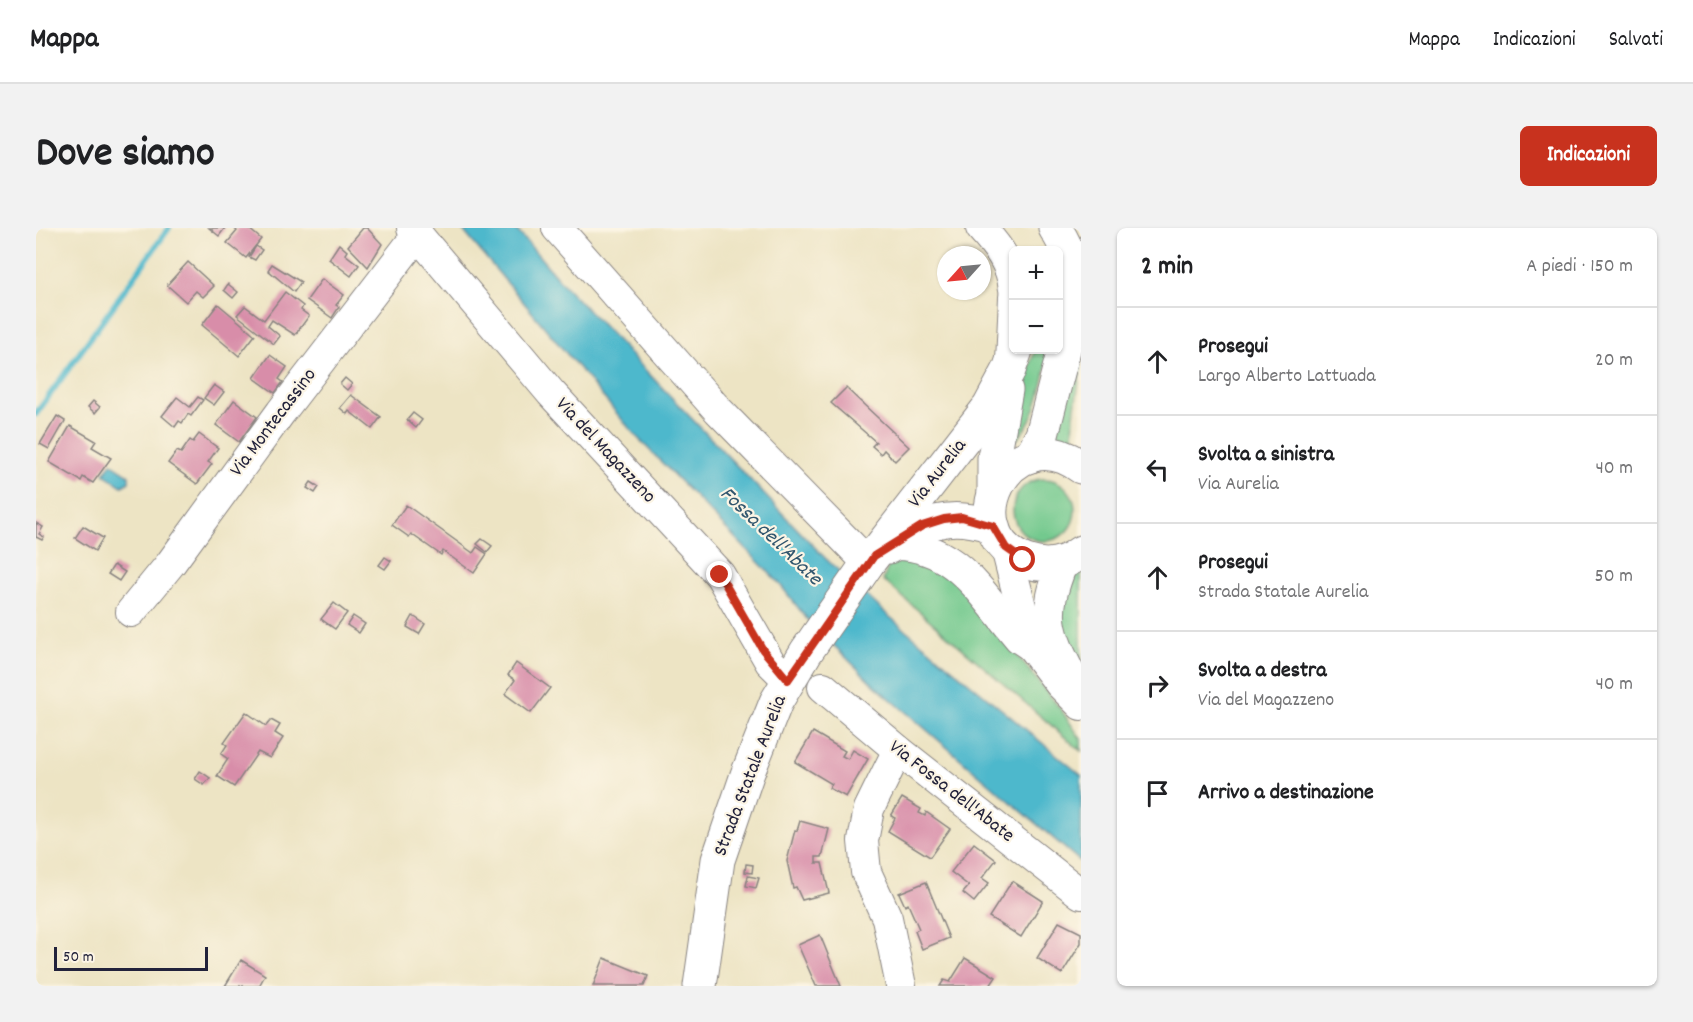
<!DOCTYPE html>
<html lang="it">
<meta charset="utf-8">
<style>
:root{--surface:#fff;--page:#f2f2f2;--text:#202124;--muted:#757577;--line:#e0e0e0;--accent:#c8321e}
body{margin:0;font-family:Dekko,sans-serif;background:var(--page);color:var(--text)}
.controls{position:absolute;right:18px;top:18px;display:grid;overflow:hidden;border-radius:9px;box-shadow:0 2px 4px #0004}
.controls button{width:54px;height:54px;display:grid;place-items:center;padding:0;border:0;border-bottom:2px solid var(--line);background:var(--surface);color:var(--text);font:30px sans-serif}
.compass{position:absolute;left:901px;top:18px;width:54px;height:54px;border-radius:50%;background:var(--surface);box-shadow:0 2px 4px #0004;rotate:243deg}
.scale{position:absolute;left:18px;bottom:15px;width:154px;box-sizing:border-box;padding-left:6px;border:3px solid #22223b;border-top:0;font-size:16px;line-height:21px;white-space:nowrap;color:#22223b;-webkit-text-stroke:4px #fcf5e5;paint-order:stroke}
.stop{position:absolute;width:18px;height:18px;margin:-14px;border:4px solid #c8321e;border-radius:50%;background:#fff}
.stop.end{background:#c8321e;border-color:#fff;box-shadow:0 2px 6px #0008}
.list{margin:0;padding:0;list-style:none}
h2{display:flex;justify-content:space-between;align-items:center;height:78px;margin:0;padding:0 24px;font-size:26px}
h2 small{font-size:20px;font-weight:400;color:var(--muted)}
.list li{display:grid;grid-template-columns:39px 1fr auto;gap:18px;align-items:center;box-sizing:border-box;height:108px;padding:0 24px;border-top:2px solid var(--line)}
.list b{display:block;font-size:22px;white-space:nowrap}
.list p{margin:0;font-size:20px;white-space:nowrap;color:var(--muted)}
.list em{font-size:20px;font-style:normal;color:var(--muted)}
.icon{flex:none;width:33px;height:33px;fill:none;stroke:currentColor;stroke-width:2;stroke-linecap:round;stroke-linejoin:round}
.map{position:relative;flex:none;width:1045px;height:758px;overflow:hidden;border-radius:9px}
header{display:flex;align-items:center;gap:36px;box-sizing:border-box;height:84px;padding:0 30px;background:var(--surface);border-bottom:2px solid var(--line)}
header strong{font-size:28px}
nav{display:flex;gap:33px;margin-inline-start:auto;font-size:21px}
.intro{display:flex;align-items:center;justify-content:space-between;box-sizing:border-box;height:144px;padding:0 36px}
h1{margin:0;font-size:42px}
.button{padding:15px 27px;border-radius:9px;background:var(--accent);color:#fff;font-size:21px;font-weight:700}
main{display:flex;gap:36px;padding:0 36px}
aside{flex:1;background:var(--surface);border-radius:9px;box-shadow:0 2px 4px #0004}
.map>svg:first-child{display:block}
</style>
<header>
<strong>Mappa</strong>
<nav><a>Mappa</a><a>Indicazioni</a><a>Salvati</a></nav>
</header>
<div class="intro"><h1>Dove siamo</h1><a class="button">Indicazioni</a></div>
<main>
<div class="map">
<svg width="1045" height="758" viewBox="0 0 1045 758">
<rect width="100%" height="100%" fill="#fcf5e5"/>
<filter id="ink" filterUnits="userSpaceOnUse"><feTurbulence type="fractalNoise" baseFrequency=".0167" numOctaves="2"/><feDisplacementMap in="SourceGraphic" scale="12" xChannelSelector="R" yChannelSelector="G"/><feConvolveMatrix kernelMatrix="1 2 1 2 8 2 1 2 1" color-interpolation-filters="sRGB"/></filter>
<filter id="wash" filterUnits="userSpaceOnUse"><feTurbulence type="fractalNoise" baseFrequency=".008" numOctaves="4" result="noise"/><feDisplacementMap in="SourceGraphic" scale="24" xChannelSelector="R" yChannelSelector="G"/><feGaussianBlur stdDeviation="1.35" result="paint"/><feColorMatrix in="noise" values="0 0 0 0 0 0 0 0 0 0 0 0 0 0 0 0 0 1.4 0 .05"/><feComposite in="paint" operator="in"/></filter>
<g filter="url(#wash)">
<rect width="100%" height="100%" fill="#ede4c4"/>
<g fill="#73c98e" stroke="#4a7664" stroke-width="1.5">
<path d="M1045,100C1045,112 1045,125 1045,138C1042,166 1035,190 1038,218L1017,213Z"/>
<path d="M999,122H1014C1006,155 1002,193 976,216L980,184Z"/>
<circle cx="1008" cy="282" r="31"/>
<polygon points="867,328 920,351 1026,483 1045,511 1045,523 847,352 854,334"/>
<path d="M1045,344V437C1039,427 1029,415 1027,404C1021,381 1027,358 1045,344Z"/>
</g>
<g fill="#4eb8cc" stroke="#386d84" stroke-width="1.5">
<polygon points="425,0 479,0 526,55 791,332 854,389 1045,547 1045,634 837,456 771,391 742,354 599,207"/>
<polygon points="75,235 93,247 93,254 86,258 68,246"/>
</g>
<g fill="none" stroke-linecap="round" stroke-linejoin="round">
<polyline stroke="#4eb8cc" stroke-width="6" points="0,186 133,0"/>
</g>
<g id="blocks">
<g fill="#d88da9">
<polygon points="173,0 189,0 183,8"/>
<polygon points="198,0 212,0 225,11 210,30 191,15 201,3"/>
<polygon points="327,0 331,0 346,16 332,39 312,18"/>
<polygon points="303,16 311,23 309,26 323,37 315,48 293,31"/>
<polygon points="220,18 226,22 219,32 213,29"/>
<polygon points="152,34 178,58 167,69 160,63 150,74 131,57"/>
<polygon points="236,36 265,54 258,64 232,42"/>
<polygon points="286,51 308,67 300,77 303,79 296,90 271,72"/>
<polygon points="192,56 202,64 197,70 188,62"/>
<polygon points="249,64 267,78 265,82 273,88 259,107 236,92 232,98 244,108 238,116 201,87 209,78 228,92"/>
<polygon points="182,76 219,107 203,128 166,97"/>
<polygon points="234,127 251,139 243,151 247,154 239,165 218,150"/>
<polygon points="309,150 316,156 311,162 304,156"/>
<polygon points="178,157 188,164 178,177 168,170"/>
<polygon points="810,160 873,219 859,233 848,222 845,226 836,218 840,214 795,175"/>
<polygon points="315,167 345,189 336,201 313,183 311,186 304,180"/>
<polygon points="141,169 154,179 162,169 167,172 155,188 152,186 146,195 143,193 139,199 126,188"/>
<polygon points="198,172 221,189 203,214 180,197"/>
<polygon points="57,173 64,179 59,185 52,179"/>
<polygon points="377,185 386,192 380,200 371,192"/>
<polygon points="21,188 29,193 13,221 4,216"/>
<polygon points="34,198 60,213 56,219 75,230 57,255 47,249 45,253 13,234"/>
<polygon points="163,206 182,220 172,234 176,236 161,256 132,235 141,223 145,225 154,212 157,214"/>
<polygon points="275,254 283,259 279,265 271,260"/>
<polygon points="370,277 437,325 441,319 451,326 438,345 407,323 405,327 375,306 373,309 356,297"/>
<polygon points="0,295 7,299 3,306 8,309 6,312 0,309"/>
<polygon points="47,298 67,310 59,323 39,310"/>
<polygon points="446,311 456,318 451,324 441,316"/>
<polygon points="349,329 355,333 349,341 343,337"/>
<polygon points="78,337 89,344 83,353 72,346"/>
<polygon points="298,375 311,385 299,401 285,391"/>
<polygon points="317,388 329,396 323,405 311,397"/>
<polygon points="377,388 389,396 383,406 371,399"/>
<polygon points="480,435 514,460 495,485 469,466 479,452 472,447"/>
<polygon points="210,484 230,498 235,492 244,497 239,505 247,510 234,530 222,524 198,559 181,548 192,531 185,526 191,517 188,515"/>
<polygon points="777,504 809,523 806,528 812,531 817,522 832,531 810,569 793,560 796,556 759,534"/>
<polygon points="164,543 174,550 168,557 159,551"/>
<polygon points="866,570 885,581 883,585 889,588 890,584 914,601 894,629 852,603 859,590 855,588"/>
<polygon points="764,593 793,601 786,629 780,629 780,635 786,635 793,665 766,672 760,659 757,660 751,633 759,602 761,603"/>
<polygon points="938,615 960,632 946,650 953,655 938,674 927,665 933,658 915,644"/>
<polygon points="710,636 717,637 716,645 709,644"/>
<polygon points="712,648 723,650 720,660 710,658"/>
<polygon points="976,653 1007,673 985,709 953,689"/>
<polygon points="890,654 913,710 886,721 879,703 883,701 872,676 869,678 863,665"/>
<polygon points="1023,694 1045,705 1045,715 1026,746 1001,730"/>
<polygon points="784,707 795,734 805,758 780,758 762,717"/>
<polygon points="568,730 612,748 608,758 557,758"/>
<polygon points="929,730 960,749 954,758 904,758 908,752 914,754"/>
<polygon points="205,732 229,747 223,758 189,758"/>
</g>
</g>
</g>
<g filter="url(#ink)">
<use href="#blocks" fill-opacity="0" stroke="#888380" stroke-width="1.5"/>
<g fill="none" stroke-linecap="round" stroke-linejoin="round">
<g stroke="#888380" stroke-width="32">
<g id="minor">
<polyline points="376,0 515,165 684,347 734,434 752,452"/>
<polyline points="521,0 682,182 832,335"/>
<path d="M945,0C962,19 975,35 978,61"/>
<polyline points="975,134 978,69"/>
<path d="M855,317C919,314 946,367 983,410L995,418"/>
<polyline points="970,320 995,418 1024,456 1045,477"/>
<path d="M1027,334C1004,391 1013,404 1040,457"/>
<polyline points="95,384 135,335 245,184 382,6"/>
<polyline points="787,459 862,522 1045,666"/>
<polyline points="862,522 833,581 827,613 830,644 851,690 865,758"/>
</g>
</g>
<g stroke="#888380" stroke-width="35">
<g id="major">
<path d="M995,228L1006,207L1040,75C1042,47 1034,23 1019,0"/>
<path d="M1045,239C973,185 913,308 993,334C1011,340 1030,336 1045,324"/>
<polyline points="958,263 958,230 970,162"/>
<path d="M853,319C892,294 910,283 957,298"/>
<polyline points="664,758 682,632 711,547 740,474 770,424 832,335 953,179 973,142 980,122"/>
</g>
</g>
<use href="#minor" stroke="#fff" stroke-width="30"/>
<use href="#major" stroke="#fff" stroke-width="33"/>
</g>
</g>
<g fill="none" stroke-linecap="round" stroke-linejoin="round" filter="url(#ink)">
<polyline stroke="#c8321e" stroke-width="8" points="684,347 727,422 752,452 838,328 886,298 908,291 926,289 957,298 970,320 987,332"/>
</g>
<g text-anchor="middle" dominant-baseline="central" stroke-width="4.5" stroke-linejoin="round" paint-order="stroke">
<g font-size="20" fill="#22223b" stroke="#fcf5e5">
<text transform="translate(238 195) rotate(-53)">Via Montecassino</text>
<text transform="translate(569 223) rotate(47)">Via del Magazzeno</text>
<text transform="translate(902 246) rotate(-52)">Via Aurelia</text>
<text transform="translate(715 548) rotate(-69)">Strada Statale Aurelia</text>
<text transform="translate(915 564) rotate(38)">Via Fossa dell'Abate</text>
</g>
<g font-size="21" font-style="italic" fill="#31566e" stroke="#fcf5e5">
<text transform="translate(734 309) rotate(44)">Fossa dell'Abate</text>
</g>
</g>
</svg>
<div class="controls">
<button>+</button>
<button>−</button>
</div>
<svg class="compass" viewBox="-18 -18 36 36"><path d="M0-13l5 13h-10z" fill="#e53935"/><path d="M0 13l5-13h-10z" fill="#757577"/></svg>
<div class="scale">50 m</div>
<div class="stop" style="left:987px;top:332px"></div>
<div class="stop end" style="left:684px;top:347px"></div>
</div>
<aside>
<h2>2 min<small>A piedi · 150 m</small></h2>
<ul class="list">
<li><svg class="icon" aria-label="ahead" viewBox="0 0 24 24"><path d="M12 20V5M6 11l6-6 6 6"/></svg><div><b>Prosegui</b><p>Largo Alberto Lattuada</p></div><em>20 m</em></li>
<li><svg class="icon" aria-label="left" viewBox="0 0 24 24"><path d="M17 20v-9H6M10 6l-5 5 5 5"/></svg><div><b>Svolta a sinistra</b><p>Via Aurelia</p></div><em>40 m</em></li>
<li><svg class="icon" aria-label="ahead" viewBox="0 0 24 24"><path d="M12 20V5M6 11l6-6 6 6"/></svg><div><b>Prosegui</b><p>Strada Statale Aurelia</p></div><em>50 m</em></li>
<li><svg class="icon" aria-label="right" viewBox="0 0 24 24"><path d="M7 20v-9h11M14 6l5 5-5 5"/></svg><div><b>Svolta a destra</b><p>Via del Magazzeno</p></div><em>40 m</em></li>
<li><svg class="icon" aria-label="arrive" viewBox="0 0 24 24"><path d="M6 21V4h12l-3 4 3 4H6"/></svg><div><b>Arrivo a destinazione</b></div></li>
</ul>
</aside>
</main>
